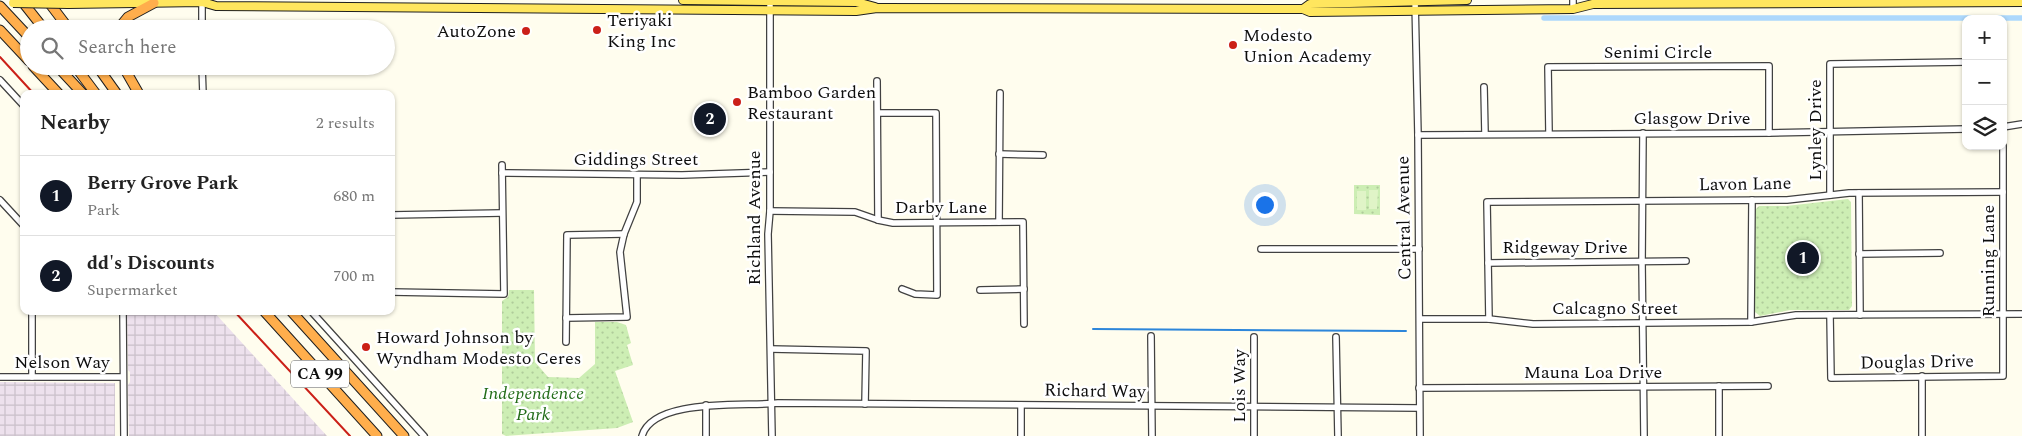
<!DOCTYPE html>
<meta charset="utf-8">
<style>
:root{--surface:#fff;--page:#f6f6f6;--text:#222;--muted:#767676;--line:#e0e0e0;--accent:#111827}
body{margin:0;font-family:Spectral,serif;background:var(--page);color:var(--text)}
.controls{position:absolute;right:15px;top:15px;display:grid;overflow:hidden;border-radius:10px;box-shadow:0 1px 4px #0004}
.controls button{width:45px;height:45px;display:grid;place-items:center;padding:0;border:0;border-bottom:1px solid var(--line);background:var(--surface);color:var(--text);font:25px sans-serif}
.you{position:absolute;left:1264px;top:204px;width:18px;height:18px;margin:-12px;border:4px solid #fff;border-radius:50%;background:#1a73e8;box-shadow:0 0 0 8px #1a73e833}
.badge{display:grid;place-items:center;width:32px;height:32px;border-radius:50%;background:var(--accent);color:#fff;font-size:16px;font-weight:700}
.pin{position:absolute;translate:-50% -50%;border:2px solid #fff;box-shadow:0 1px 5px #0006}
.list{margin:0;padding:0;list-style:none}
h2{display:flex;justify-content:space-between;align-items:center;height:65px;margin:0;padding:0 20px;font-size:21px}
h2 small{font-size:16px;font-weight:400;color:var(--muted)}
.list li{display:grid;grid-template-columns:32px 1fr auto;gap:15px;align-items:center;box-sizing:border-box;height:80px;padding:0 20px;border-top:1px solid var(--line)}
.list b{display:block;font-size:19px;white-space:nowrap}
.list p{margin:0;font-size:16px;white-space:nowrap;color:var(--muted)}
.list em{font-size:16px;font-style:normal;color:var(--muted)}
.icon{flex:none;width:28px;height:28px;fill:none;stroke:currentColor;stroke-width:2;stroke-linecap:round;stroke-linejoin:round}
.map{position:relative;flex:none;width:2022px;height:436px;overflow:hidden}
.search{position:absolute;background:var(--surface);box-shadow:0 1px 4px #0004;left:20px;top:20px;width:375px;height:55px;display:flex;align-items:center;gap:12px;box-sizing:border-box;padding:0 18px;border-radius:28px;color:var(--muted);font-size:19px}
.panel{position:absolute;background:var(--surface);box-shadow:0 1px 4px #0004;left:20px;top:90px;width:375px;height:225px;border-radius:10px}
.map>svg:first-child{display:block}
</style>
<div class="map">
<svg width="2022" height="436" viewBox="0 0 2022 436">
<defs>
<pattern id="industrial-grid" width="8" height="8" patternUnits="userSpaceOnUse" patternTransform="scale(1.25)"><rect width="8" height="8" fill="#ede1ed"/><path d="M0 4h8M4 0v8" fill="none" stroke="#cac0ca"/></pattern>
<pattern id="park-dots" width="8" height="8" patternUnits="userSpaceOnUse" patternTransform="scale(1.25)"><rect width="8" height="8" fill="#cdeeb4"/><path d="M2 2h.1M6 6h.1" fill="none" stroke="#afcb9a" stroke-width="1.8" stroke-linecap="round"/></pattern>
</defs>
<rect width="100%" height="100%" fill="#fffdee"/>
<g fill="url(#industrial-grid)">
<polygon points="127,311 213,311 327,436 129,436 128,385 130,382 130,372 128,370"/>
<polygon points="0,382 115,383 115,436 0,436"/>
</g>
<g fill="url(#park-dots)">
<polygon points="1354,185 1380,185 1380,215 1354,214"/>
<polygon points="1848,199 1851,202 1852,306 1849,310 1790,310 1760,316 1755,312 1755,210 1759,206 1786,206"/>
<polygon points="509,290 534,290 535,362 548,377 579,378 595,364 595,322 617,322 626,325 631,343 627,345 633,365 615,371 633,422 617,428 506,436 502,434 502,301 508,297"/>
</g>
<g fill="#e0f4c7">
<polygon points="1369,190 1378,190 1377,209 1369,209"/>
<rect x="1357" y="191" width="9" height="19"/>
</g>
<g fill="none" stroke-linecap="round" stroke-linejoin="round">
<polyline stroke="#2d86da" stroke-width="2" points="1093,329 1406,331"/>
<polyline stroke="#add8fc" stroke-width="5.5" points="1544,18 2022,18"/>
<g stroke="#414141" stroke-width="8">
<g id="minor">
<polyline points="770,0 770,211 768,234 772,436"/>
<polyline points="1415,0 1418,135 1420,436"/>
<polyline points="202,2 202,29"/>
<polyline points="1573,9 1573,0"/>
<polyline points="202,66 203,94"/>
<polyline points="0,80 24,106"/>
<polyline points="877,81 878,220"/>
<polyline points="1484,87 1485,134"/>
<polyline points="878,113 936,113 937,295 915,294 902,289"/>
<polyline points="2003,127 2022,124"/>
<polyline points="1549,133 1548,67 1769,66 1769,133"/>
<polyline points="1643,133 1642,262 1644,436"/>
<polyline points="1418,135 1769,133 1966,129"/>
<polyline points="999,154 1043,155"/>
<polyline points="502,173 682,175 770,172"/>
<polyline points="1859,193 1860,315"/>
<polyline points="1830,195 1830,64 1966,62"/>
<polyline points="0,200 24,226"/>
<polyline points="770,211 855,212 878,220 893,223 1023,222 1024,324"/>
<polyline points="391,215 502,213"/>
<polyline points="999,222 1000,93"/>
<polyline points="1261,249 1419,249"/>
<polyline points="1859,254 1940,253"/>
<polyline points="1488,263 1686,261"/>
<polyline points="980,290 1024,289"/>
<polyline points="391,292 504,294 502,165"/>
<polyline points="32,311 32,377"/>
<polyline points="123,311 124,436"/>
<polyline points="311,311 424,436"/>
<polyline points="1830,315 1831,378 2003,376 2003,146"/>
<polyline points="566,318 627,317 620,252 624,234 637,202 637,175"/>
<polyline points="1420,319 1489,319 1533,324 1751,322 1796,315 2022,314"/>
<polyline points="1489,319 1487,202 1787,200 1849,193 2003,192"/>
<polyline points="1751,322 1752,200"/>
<polyline points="1151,336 1152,436"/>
<polyline points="1336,337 1338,436"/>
<polyline points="566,342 567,235 624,234"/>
<polyline points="771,349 866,351 865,404"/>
<polyline points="1922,376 1922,436"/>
<polyline points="0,377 123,377"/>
<polyline points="1719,386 1719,436"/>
<polyline points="1419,388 1768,386"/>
<polyline points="1021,405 1021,436"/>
<path d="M642,436C653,397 748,407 778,403L1419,408"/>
<polyline points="706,436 706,405"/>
<polyline points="1254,436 1254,337"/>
</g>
</g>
<g stroke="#1f1f1f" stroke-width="10">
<g id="major">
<polyline points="683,0 856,2 875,7"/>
<polyline points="68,4 202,2 216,6 856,11 877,8 1303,9 1310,12 1573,9 1593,4 2022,2"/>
<polyline points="1303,9 1310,4 1467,0"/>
</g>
</g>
<g stroke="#1f1f1f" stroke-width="11">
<g id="highway">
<polyline points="21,0 44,29"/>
<polyline points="47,0 69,29"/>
<polyline points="0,6 29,37"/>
<polyline points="118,29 128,17 154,3"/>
<polyline points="0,30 29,61"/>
<polyline points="33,66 59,94"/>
<polyline points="57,66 83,94"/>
<polyline points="75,66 96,94"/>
<polyline points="97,66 117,94"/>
<polyline points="123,66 139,94"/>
<polyline points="264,311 377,436"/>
<polyline points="291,311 404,436"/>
</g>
</g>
<use href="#minor" stroke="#fff" stroke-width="5.5"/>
<use href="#major" stroke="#ffe65e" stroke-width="8"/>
<use href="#highway" stroke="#ffae4c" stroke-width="9"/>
<g stroke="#cb2018" stroke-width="2">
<polyline points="0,57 34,94"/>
<polyline points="234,311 350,436"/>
</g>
<g stroke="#1f1f1f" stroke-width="10" stroke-linecap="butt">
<polyline id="major-bridge" points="13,3 68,4"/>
</g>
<use href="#major-bridge" stroke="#ffe65e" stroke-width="8"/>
</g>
<g fill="#cb2018" stroke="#fff" stroke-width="2">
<circle cx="597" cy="30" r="5"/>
<circle cx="526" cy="31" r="5"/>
<circle cx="1233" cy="45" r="5"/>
<circle cx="737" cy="102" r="5"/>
<circle cx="366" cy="347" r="5"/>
</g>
<g text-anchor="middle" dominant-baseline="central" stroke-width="5" stroke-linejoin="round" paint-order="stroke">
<rect fill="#fff" stroke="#565656" stroke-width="1" x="291" y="360.5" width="58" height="27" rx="4"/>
<g font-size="16" font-weight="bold" fill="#0e0e0e">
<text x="320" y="374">CA 99</text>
</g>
<g font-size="18" fill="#0e0e0e" stroke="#fff" text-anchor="start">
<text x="607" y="20">Teriyaki<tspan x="607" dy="21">King Inc</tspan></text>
<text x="516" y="31" text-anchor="end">AutoZone</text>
<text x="1243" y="35">Modesto<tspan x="1243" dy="21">Union Academy</tspan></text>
<text x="747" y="92">Bamboo Garden<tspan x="747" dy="21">Restaurant</tspan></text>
<text x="376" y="337">Howard Johnson by<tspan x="376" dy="21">Wyndham Modesto Ceres</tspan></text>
</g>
<g font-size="18" fill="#0e0e0e" stroke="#fff">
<text x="1658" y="52">Senimi Circle</text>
<text x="1692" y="118">Glasgow Drive</text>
<text transform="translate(1815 130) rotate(-90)">Lynley Drive</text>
<text x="636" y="159">Giddings Street</text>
<text transform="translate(1745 184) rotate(-1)">Lavon Lane</text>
<text x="941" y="207">Darby Lane</text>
<text transform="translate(754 218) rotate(-90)">Richland Avenue</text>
<text transform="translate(1404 218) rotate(-91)">Central Avenue</text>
<text x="1565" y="247">Ridgeway Drive</text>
<text transform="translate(1988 261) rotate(-90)">Running Lane</text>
<text x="1615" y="308">Calcagno Street</text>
<text x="62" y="362">Nelson Way</text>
<text transform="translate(1917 362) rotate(-1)">Douglas Drive</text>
<text x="1593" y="372">Mauna Loa Drive</text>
<text transform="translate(1239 386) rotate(-90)">Lois Way</text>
<text transform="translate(1095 391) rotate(1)">Richard Way</text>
</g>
<g font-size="18" font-style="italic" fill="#226c18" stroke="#fff">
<text x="533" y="393">Independence<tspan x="533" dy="21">Park</tspan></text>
</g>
</g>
</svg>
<div class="controls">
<button>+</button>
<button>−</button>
<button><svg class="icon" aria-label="layers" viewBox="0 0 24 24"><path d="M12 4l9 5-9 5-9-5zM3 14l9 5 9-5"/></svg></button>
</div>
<div class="you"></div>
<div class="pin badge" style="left:1803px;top:258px">1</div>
<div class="pin badge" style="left:710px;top:119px">2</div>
<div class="search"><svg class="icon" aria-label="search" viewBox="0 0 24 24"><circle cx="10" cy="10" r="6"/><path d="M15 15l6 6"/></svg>Search here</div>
<section class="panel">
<h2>Nearby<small>2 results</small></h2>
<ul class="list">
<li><span class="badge">1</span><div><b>Berry Grove Park</b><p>Park</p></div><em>680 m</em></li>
<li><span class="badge">2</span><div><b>dd's Discounts</b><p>Supermarket</p></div><em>700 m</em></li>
</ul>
</section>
</div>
